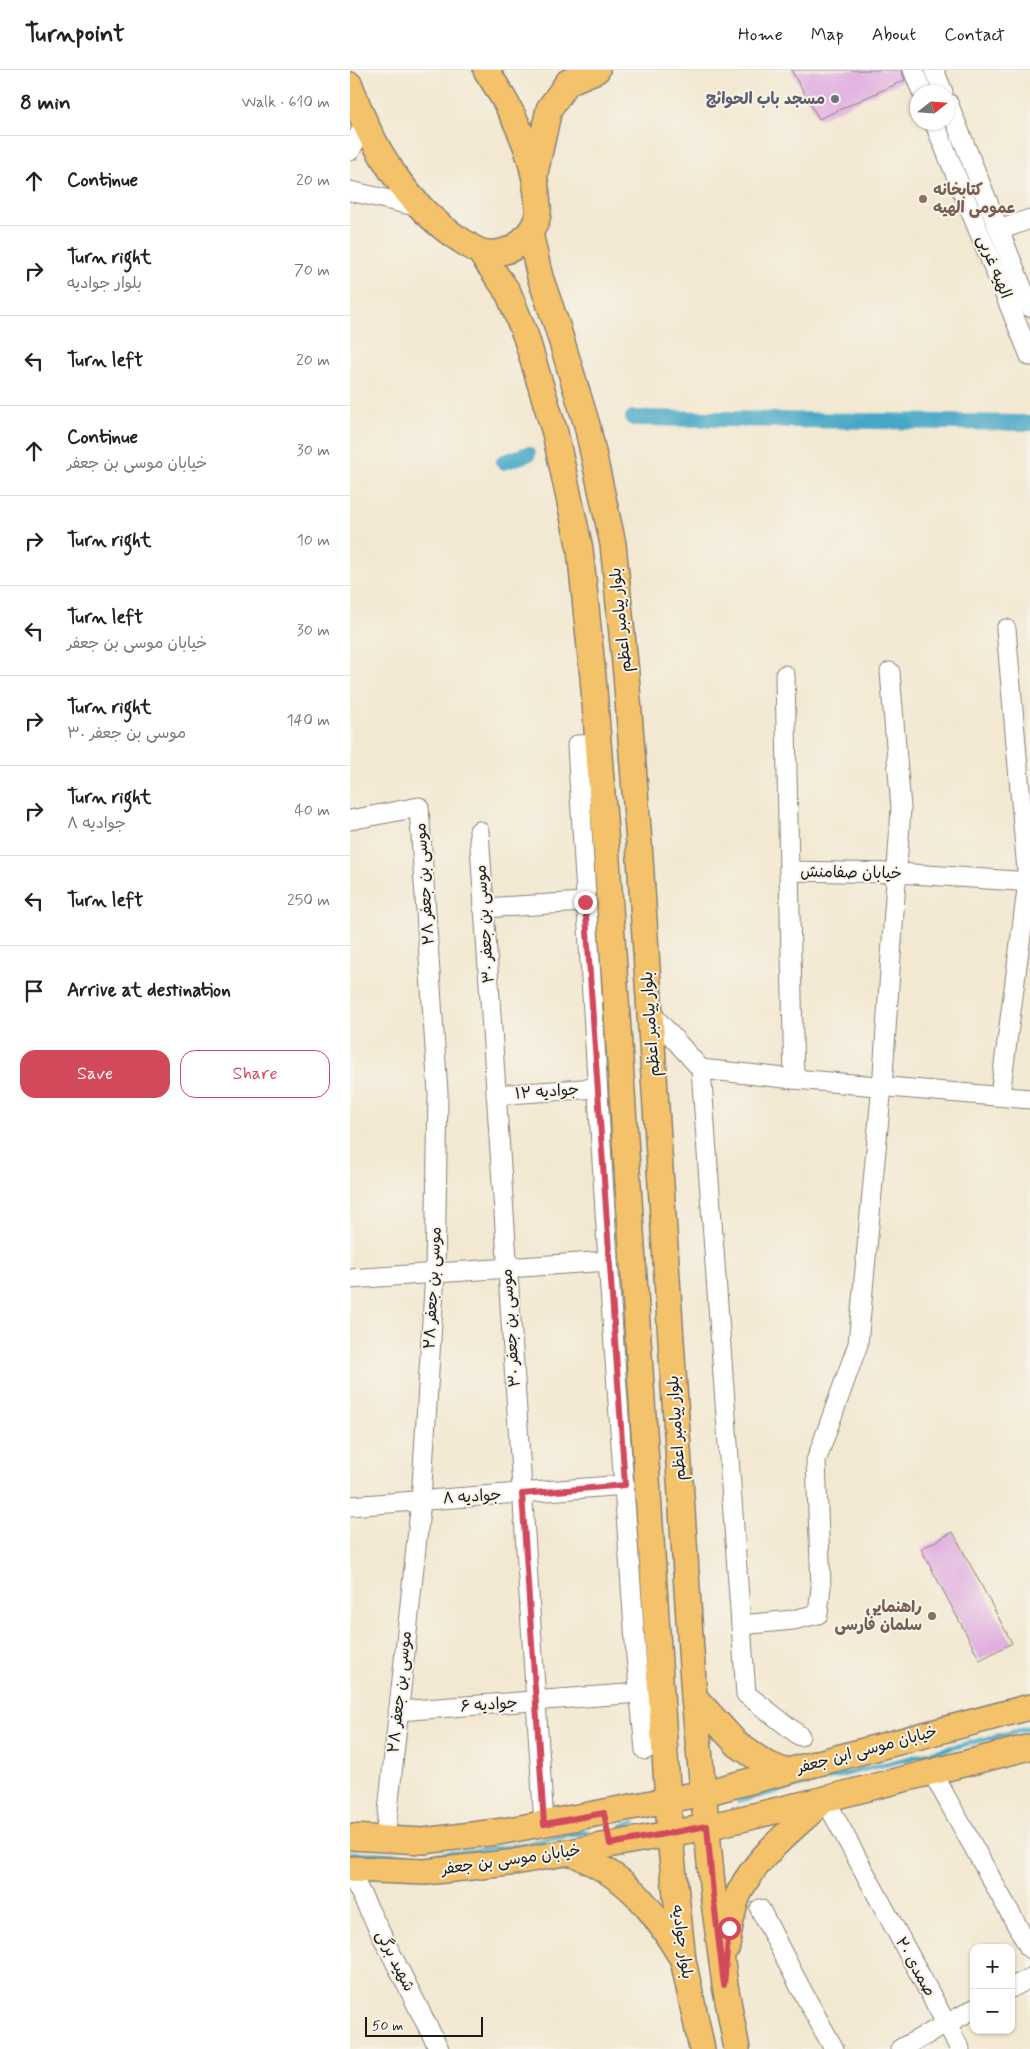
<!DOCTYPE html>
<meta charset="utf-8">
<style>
:root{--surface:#fff;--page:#f6f6f6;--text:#222;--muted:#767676;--line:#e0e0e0;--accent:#d1495b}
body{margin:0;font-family:Mynerve,"Playpen Sans Arabic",sans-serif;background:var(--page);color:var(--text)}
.controls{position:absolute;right:15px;bottom:15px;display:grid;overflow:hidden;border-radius:10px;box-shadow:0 1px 4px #0004}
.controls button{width:45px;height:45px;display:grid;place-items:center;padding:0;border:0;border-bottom:1px solid var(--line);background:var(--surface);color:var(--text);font:25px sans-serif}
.compass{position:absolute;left:560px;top:15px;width:45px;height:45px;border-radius:50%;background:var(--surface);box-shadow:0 1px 4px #0004;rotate:73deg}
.scale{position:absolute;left:15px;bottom:12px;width:118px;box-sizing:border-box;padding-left:5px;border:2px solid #1c1c1c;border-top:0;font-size:14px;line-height:18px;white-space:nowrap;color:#1c1c1c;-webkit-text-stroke:4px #f7f3e8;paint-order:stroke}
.stop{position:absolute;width:15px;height:15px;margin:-11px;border:4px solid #d1495b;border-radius:50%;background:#fff}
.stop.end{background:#d1495b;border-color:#fff;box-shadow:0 1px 5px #0008}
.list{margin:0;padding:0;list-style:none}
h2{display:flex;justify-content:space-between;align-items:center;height:65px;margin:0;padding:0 20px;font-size:21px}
h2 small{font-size:16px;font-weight:400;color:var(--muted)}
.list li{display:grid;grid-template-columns:32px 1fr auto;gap:15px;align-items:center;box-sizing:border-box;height:90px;padding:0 20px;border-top:1px solid var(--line)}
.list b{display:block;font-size:19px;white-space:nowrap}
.list p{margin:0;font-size:16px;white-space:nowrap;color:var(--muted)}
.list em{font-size:16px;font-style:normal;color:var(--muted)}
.actions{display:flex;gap:10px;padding:15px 20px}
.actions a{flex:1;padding:11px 0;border:1px solid var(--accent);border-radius:15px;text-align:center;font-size:18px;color:var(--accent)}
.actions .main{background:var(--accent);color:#fff}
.icon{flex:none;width:28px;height:28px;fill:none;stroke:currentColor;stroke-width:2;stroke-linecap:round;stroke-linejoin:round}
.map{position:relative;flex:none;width:680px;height:1979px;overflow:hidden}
header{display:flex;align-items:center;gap:30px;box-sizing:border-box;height:70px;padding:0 25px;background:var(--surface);border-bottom:1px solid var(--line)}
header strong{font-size:24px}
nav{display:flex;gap:28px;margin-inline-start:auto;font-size:18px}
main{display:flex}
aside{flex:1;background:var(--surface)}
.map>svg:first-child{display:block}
</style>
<header>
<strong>Turnpoint</strong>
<nav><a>Home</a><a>Map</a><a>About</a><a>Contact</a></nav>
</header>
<main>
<aside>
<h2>8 min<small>Walk · 610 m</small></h2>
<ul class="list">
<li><svg class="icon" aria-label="ahead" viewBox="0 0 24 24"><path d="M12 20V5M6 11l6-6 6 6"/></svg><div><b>Continue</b></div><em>20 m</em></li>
<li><svg class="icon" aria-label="right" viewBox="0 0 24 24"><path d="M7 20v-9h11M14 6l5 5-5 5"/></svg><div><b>Turn right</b><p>بلوار جوادیه</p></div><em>70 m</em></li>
<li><svg class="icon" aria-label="left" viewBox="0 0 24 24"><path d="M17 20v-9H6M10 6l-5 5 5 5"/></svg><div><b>Turn left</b></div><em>20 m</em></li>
<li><svg class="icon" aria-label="ahead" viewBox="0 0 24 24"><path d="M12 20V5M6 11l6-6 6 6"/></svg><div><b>Continue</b><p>خیابان موسی بن جعفر</p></div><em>30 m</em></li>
<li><svg class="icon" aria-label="right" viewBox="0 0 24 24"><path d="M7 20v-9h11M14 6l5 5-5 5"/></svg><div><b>Turn right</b></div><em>10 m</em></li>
<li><svg class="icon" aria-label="left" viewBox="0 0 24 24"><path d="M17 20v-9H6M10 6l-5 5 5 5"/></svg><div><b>Turn left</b><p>خیابان موسی بن جعفر</p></div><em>30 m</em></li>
<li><svg class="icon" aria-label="right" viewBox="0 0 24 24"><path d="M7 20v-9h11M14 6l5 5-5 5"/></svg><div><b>Turn right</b><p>موسی بن جعفر ۳۰</p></div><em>140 m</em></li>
<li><svg class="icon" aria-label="right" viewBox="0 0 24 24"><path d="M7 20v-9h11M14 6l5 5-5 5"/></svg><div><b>Turn right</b><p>جوادیه ۸</p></div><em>40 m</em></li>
<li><svg class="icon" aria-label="left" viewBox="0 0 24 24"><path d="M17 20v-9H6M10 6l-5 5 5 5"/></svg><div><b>Turn left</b></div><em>250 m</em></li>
<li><svg class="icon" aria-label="arrive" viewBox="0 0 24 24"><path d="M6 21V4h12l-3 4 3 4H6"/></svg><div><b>Arrive at destination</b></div></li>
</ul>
<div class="actions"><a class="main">Save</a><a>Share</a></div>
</aside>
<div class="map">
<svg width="680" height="1979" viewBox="0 0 680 1979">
<rect width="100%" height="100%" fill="#f7f3e8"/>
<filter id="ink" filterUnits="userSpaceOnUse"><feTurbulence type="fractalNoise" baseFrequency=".02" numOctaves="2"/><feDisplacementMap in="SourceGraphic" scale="10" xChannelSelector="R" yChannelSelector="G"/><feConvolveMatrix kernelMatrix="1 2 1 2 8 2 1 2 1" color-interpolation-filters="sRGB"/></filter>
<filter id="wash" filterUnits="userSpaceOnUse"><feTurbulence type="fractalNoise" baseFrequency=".0096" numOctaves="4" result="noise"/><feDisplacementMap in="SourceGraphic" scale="20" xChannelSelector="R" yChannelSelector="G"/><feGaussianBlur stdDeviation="1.12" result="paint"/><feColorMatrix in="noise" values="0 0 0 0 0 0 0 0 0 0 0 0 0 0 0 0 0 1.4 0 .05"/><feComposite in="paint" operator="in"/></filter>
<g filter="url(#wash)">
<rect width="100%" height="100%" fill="#f3e8d1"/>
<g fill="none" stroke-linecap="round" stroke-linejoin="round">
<g stroke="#47a7c6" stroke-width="5">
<polyline points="388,1731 680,1658"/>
<polyline points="272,1756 284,1753"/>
<polyline points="0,1783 74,1786 157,1777 237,1762"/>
</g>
<g stroke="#47a7c6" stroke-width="16">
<polyline points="283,348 680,353"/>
<polyline points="154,392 178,384"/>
</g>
</g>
<g id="blocks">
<g fill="#e0aee0">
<polygon points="441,0 551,0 555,10 469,49"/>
<polygon points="603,1462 662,1573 630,1590 571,1479"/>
</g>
</g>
</g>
<g filter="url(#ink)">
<use href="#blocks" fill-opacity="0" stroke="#888276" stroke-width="1"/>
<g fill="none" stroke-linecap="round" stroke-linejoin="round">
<g stroke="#888276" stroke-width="21">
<g id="minor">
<polyline points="563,0 572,22"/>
<polyline points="584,0 593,22"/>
<polyline points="598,33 680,237"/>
<polyline points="584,52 680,286"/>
<polyline points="0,81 15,54"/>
<polyline points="0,121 70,137"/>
<polyline points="650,160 680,149"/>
<polyline points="435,605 439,801"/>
<polyline points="248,674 227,675 258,1191 286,1586 295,1680"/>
<polyline points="0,750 69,737 88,1023 85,1203 71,1431 35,1769"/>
<polyline points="129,761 194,1754"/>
<polyline points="133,838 235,832"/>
<polyline points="300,942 351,999 444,1009 680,1029"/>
<polyline points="351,999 396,1624 450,1666"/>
<polyline points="444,1009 439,801 548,803 680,812"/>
<polyline points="146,1025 247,1018"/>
<polyline points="650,1025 678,812 656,559"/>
<polyline points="0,1209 258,1191"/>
<polyline points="0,1436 275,1415"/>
<polyline points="391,1555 443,1550 468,1544 471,1517 466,1391 508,1274 533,1004 551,738 540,602"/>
<polyline points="48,1641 289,1623"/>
<polyline points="582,1702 680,1879"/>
<polyline points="475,1729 610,1979"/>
<polyline points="0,1802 89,1979"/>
<polyline points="410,1839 450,1917 484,1979"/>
<polyline points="661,1918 680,1908"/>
<polyline points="550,1979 624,1939"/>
</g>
</g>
<g stroke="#888276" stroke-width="28">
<g id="major">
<path d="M0,15C20,75 57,137 112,171C117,174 123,179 129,181C142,186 161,182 171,172C179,164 187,155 188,143C189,137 187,130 187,125C183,79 161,38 136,0"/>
<polyline points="185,103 199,39 218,12 247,0"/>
<polyline points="180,163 190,207 207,256 237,355 263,474 276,604 289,773 344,1627 363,1824 375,1915 387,1979"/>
<polyline points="129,181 158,222 176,267 205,363 230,479 243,607 256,775 321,1778 333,1890 352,1979"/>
<polyline points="344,1627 388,1675 415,1693 436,1702"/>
<polyline points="0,1767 73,1771 154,1761 355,1723 680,1637"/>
<path d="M220,1782C279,1808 297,1831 330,1885"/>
<polyline points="0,1799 75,1802 159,1793 357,1757 475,1729 680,1677"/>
<path d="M377,1877C379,1859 382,1837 390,1821C409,1784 445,1757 474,1730"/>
</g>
</g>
<use href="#minor" stroke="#fff" stroke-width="19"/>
<use href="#major" stroke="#f4c26a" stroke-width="25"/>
</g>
</g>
<g fill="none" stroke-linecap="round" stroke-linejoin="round" filter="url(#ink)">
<polyline stroke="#d1495b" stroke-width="6" points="235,832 275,1415 172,1424 194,1754 254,1743 260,1774 357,1756 363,1824 374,1915 379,1858"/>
</g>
<circle fill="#6b7280" stroke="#f7f3e8" stroke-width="2" cx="485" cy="29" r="5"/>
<g fill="#8d6e63" stroke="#f7f3e8" stroke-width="2">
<circle cx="573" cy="129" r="5"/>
<circle cx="582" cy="1546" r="5"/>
</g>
<g text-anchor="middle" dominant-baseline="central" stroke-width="4" stroke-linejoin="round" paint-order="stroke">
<g font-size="16" font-weight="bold" fill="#5b616d" stroke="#f7f3e8" text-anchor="end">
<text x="475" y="29">مسجد باب الحوائج</text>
</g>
<g font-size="16" font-weight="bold" fill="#785e54" stroke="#f7f3e8" text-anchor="start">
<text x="583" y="120">کتابخانه<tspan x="583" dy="18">عمومی الهیه</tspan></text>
<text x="572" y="1537" text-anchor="end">راهنمایی<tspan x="572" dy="18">سلمان فارسی</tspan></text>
</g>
<g font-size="16" fill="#1c1c1c" stroke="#f7f3e8">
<text transform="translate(644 197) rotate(68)">الهیه غربی</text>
<text transform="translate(271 550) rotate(-96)">بلوار پیامبر اعظم</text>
<text transform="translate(501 803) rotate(1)">خیابان صفامنش</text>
<text transform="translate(75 814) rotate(-94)">موسی بن جعفر ۲۸</text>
<text transform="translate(135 854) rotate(-94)">موسی بن جعفر ۳۰</text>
<text transform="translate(301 954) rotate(-94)">بلوار پیامبر اعظم</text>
<text transform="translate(197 1022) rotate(-4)">جوادیه ۱۲</text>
<text transform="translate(83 1218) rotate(-87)">موسی بن جعفر ۲۸</text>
<text transform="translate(161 1258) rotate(-94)">موسی بن جعفر ۳۰</text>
<text transform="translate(327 1358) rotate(-94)">بلوار پیامبر اعظم</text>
<text transform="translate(122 1427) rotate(-4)">جوادیه ۸</text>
<text transform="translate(50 1622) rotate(-84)">موسی بن جعفر ۲۸</text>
<text transform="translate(139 1635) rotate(-4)">جوادیه ۶</text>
<text transform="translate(517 1680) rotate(-15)">خیابان موسی ابن جعفر</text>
<text transform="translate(161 1790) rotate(-8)">خیابان موسی بن جعفر</text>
<text transform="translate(332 1872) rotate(82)">بلوار جوادیه</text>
<text transform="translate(45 1891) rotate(63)">شهید برگی</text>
<text transform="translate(565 1897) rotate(61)">صمدی ۲۰</text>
</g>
</g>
</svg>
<div class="controls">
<button>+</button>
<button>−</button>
</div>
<svg class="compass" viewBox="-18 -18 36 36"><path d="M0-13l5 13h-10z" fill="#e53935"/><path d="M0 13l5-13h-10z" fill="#767676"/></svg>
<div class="scale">50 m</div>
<div class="stop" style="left:379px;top:1858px"></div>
<div class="stop end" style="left:235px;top:832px"></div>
</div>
</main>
